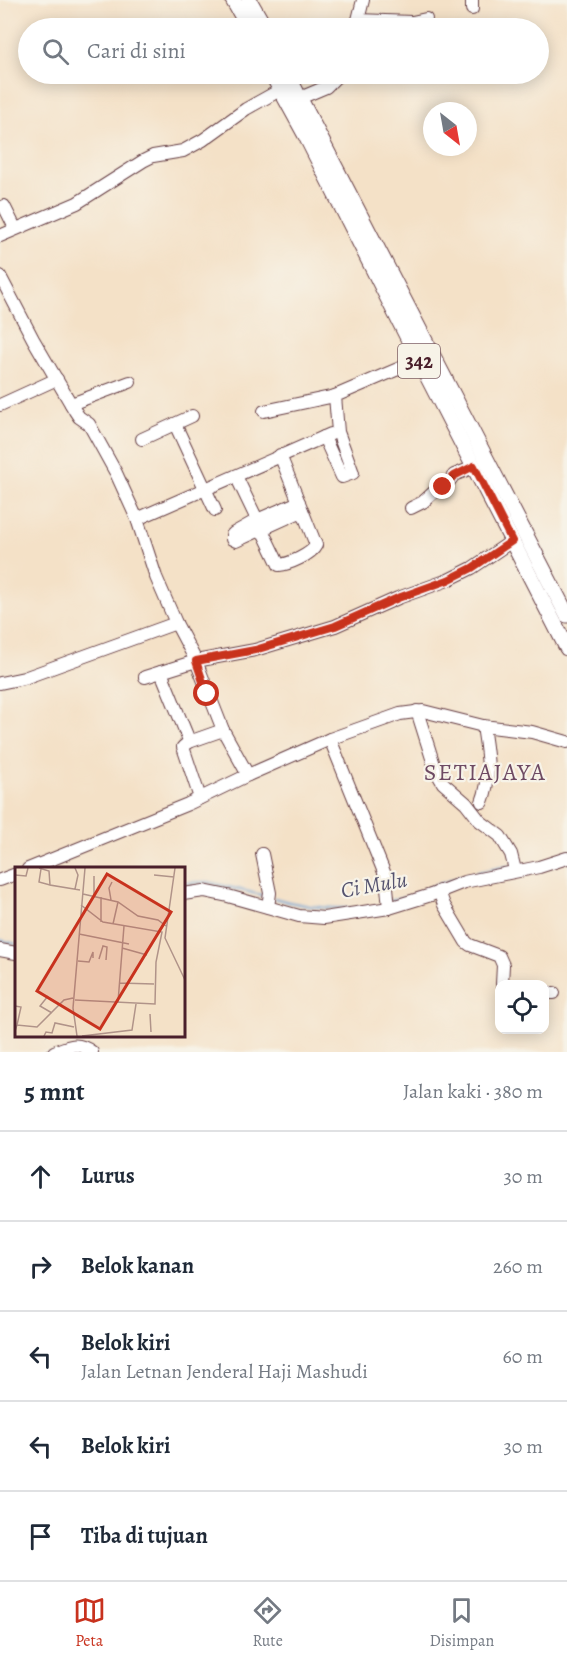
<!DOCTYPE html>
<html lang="id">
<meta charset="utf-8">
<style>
:root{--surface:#fff;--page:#f6f6f7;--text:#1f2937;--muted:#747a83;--line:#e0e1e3;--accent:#c8321e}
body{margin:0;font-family:Alegreya,serif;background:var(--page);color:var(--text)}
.controls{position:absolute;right:18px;bottom:18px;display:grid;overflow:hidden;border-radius:12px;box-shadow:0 3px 15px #0003}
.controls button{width:54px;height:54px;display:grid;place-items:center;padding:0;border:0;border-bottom:2px solid var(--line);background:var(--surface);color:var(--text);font:30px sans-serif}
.compass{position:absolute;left:423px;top:102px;width:54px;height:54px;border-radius:50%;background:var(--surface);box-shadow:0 3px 15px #0003;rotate:149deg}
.stop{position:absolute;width:18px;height:18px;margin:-14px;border:4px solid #c8321e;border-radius:50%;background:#fff}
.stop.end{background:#c8321e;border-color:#fff;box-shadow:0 2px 6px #0008}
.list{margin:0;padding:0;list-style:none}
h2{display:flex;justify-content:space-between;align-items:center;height:78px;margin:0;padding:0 24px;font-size:26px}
h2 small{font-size:20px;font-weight:400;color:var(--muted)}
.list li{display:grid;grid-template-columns:39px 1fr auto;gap:18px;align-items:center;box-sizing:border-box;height:90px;padding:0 24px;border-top:2px solid var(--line)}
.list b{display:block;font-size:22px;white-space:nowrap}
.list p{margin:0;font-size:20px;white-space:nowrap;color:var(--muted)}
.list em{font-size:20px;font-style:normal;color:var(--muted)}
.icon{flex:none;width:33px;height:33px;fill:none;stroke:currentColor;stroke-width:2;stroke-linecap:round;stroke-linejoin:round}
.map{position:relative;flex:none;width:567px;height:1052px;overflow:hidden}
.search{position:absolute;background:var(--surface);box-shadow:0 3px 15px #0003;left:18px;right:18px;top:18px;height:66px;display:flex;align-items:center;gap:15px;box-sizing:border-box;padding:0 21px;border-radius:33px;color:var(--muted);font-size:22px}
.sheet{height:528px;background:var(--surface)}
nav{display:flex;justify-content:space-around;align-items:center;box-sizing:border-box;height:84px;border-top:2px solid var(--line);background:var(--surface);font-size:16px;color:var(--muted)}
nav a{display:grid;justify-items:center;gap:3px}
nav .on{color:var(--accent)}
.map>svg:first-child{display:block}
</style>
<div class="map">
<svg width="567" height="1052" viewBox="0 0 567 1052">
<rect width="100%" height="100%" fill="#f7f3e8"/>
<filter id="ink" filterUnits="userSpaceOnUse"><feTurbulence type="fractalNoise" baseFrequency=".0167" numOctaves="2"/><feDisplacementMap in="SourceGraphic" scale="12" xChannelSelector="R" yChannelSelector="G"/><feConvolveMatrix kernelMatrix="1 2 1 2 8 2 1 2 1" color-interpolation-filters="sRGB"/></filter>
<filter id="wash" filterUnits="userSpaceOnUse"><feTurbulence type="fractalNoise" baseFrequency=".008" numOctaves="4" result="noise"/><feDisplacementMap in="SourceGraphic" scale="24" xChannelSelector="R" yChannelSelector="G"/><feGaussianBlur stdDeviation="1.35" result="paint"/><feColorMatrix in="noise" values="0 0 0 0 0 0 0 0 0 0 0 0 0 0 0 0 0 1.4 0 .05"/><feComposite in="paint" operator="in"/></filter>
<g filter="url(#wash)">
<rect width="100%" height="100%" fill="#f4e1c7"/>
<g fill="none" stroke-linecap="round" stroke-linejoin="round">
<g stroke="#629ed2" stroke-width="2">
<polyline points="183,883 208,882 265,896"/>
<path d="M412,895C444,881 475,871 510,866"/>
<path d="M274,898C300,906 324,909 351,908"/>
<polyline points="392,900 404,897"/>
<polyline points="0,940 16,944"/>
</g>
</g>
</g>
<g filter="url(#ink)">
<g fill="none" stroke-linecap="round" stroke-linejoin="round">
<g stroke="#643c42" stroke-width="14">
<g id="minor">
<polyline points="472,0 472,9"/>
<polyline points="358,20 412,22 426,19"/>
<polyline points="356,28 363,0"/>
<polyline points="300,98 326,87 339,74"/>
<polyline points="4,206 15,228"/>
<polyline points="0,236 77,203 143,161 153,156 183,151 203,140 246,109 280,90"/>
<polyline points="0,276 33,339 75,411 79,417 89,424 116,473 137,519 156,577 176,623 196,661 223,730 248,775"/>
<polyline points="71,404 130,382"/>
<polyline points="0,405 57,379"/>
<polyline points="264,411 335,396"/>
<polyline points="175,424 215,510"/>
<polyline points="324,437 342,477 353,473 338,432 335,396 419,360"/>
<polyline points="142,439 192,416"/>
<path d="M236,476L279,565C289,564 311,555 316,545L280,455"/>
<polyline points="299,502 257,520 234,533 232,535 232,539 236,541 302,511"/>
<polyline points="411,508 423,502 434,492 447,484 454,475 474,467"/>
<polyline points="137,519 331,434"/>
<polyline points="161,672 188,738 189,742 183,747 200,798"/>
<polyline points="145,677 196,661 255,650 335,626 398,598 448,580 472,568 512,541"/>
<polyline points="0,683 24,678 176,623"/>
<polyline points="417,711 436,771 443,783 466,803 480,821 500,836 511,854 515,870"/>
<polyline points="330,739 386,877 389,908"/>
<polyline points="189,742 223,730"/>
<path d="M482,802C492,777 487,753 483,726"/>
<polyline points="262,854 270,893 268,907"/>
<polyline points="28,869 188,804 248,775 330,739 400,714 423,711 483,726 532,732 567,742"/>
<polyline points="0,880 16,874"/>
<polyline points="439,891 444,905 466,942 470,945 499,956 503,965 502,984"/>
<polyline points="183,894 204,891 228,896 299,916 324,918 389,908 431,895 464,882 539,867 567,858"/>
<polyline points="0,950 16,953"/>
<polyline points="544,993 554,993"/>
<path d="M54,1052C69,1046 77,1041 92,1052"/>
</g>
</g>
<g stroke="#643c42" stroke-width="17">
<g id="major">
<polyline points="233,0 249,28"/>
<polyline points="249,0 265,28"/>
<polyline points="272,74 306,136 419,360 567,648"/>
<polyline points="287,74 567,615"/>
</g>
</g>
<use href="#minor" stroke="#fff" stroke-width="12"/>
<use href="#major" stroke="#fff" stroke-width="15"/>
</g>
</g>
<g fill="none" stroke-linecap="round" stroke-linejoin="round" filter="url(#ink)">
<polyline stroke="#c8321e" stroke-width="8" points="207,694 196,661 255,650 335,626 398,598 448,580 472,568 512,541 474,466 454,476 443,487"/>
</g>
<g text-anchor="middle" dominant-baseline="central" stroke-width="4.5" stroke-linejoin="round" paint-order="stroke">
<rect fill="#f7f3e8" stroke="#7e5f64" stroke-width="1.5" x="398" y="344" width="42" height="34" rx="4.5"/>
<g font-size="20" font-weight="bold" fill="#4a1f2b">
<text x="419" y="361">342</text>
</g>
<g font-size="22" font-style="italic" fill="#54526e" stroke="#f7f3e8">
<text transform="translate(374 885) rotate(-10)">Ci Mulu</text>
</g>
<g font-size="24" letter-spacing="1.5" fill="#6e4a63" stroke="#f7f3e8">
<text x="485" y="772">SETIAJAYA</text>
</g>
</g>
<g transform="translate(15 867)">
<rect width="170" height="170" fill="#f4e1c7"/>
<path fill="none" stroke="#b09389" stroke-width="1.5" d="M24,1L34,4L35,18L65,23M160,1L150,71L170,113M26,2L24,15L35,18M0,8L11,9L13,1M139,8L159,10M79,9V28M60,22L63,8L60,1M68,27L103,35L123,49L143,53L151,59M86,30V55M96,33L94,21L97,15M98,57L103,35M64,67L114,77M107,81L132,88M84,92L88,79L92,80L91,93M63,94L74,95L78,85V91M104,116L139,117M33,129L25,139L37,146M60,133L140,137L141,95L147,65L88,55L66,38M103,135L109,59M0,139L6,140L2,158M135,147L136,165M0,164L2,158L22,160L49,133L58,131M29,169L31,165L37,166L40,156L59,160M62,169L58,141L70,1M67,169L117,163L121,137"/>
<path fill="#c8321e" fill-opacity="0.15" stroke="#c8321e" stroke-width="3" d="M92,7L156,45L85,162L22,124Z"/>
<rect width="170" height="170" fill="none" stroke="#4a1f2b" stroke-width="3"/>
</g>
</svg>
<div class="controls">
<button><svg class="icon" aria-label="locate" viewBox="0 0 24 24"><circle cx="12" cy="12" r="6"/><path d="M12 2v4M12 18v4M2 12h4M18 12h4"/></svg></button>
</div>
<svg class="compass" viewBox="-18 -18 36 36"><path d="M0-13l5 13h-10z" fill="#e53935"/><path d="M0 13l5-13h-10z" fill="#747a83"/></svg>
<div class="stop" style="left:207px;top:694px"></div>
<div class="stop end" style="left:443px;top:487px"></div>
<div class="search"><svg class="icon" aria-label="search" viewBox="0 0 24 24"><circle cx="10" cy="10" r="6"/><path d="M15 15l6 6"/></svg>Cari di sini</div>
</div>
<section class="sheet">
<h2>5 mnt<small>Jalan kaki · 380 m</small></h2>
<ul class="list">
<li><svg class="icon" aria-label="ahead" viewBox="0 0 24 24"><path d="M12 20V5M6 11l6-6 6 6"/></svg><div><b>Lurus</b></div><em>30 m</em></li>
<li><svg class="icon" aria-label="right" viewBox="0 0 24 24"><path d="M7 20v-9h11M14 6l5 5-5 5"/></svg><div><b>Belok kanan</b></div><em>260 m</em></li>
<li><svg class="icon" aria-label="left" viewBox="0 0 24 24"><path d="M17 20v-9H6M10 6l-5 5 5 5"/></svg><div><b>Belok kiri</b><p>Jalan Letnan Jenderal Haji Mashudi</p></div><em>60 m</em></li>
<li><svg class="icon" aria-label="left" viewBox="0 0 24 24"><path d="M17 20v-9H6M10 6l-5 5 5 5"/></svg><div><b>Belok kiri</b></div><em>30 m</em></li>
<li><svg class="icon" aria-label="arrive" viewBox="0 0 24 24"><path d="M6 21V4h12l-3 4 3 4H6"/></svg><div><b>Tiba di tujuan</b></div></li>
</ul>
</section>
<nav>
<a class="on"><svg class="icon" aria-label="map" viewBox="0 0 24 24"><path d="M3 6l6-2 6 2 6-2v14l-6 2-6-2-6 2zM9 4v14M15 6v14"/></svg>Peta</a>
<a><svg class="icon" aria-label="directions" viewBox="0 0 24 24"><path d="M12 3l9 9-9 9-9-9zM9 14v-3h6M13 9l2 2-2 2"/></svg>Rute</a>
<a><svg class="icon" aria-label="saved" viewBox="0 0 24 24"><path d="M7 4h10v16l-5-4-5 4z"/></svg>Disimpan</a>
</nav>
